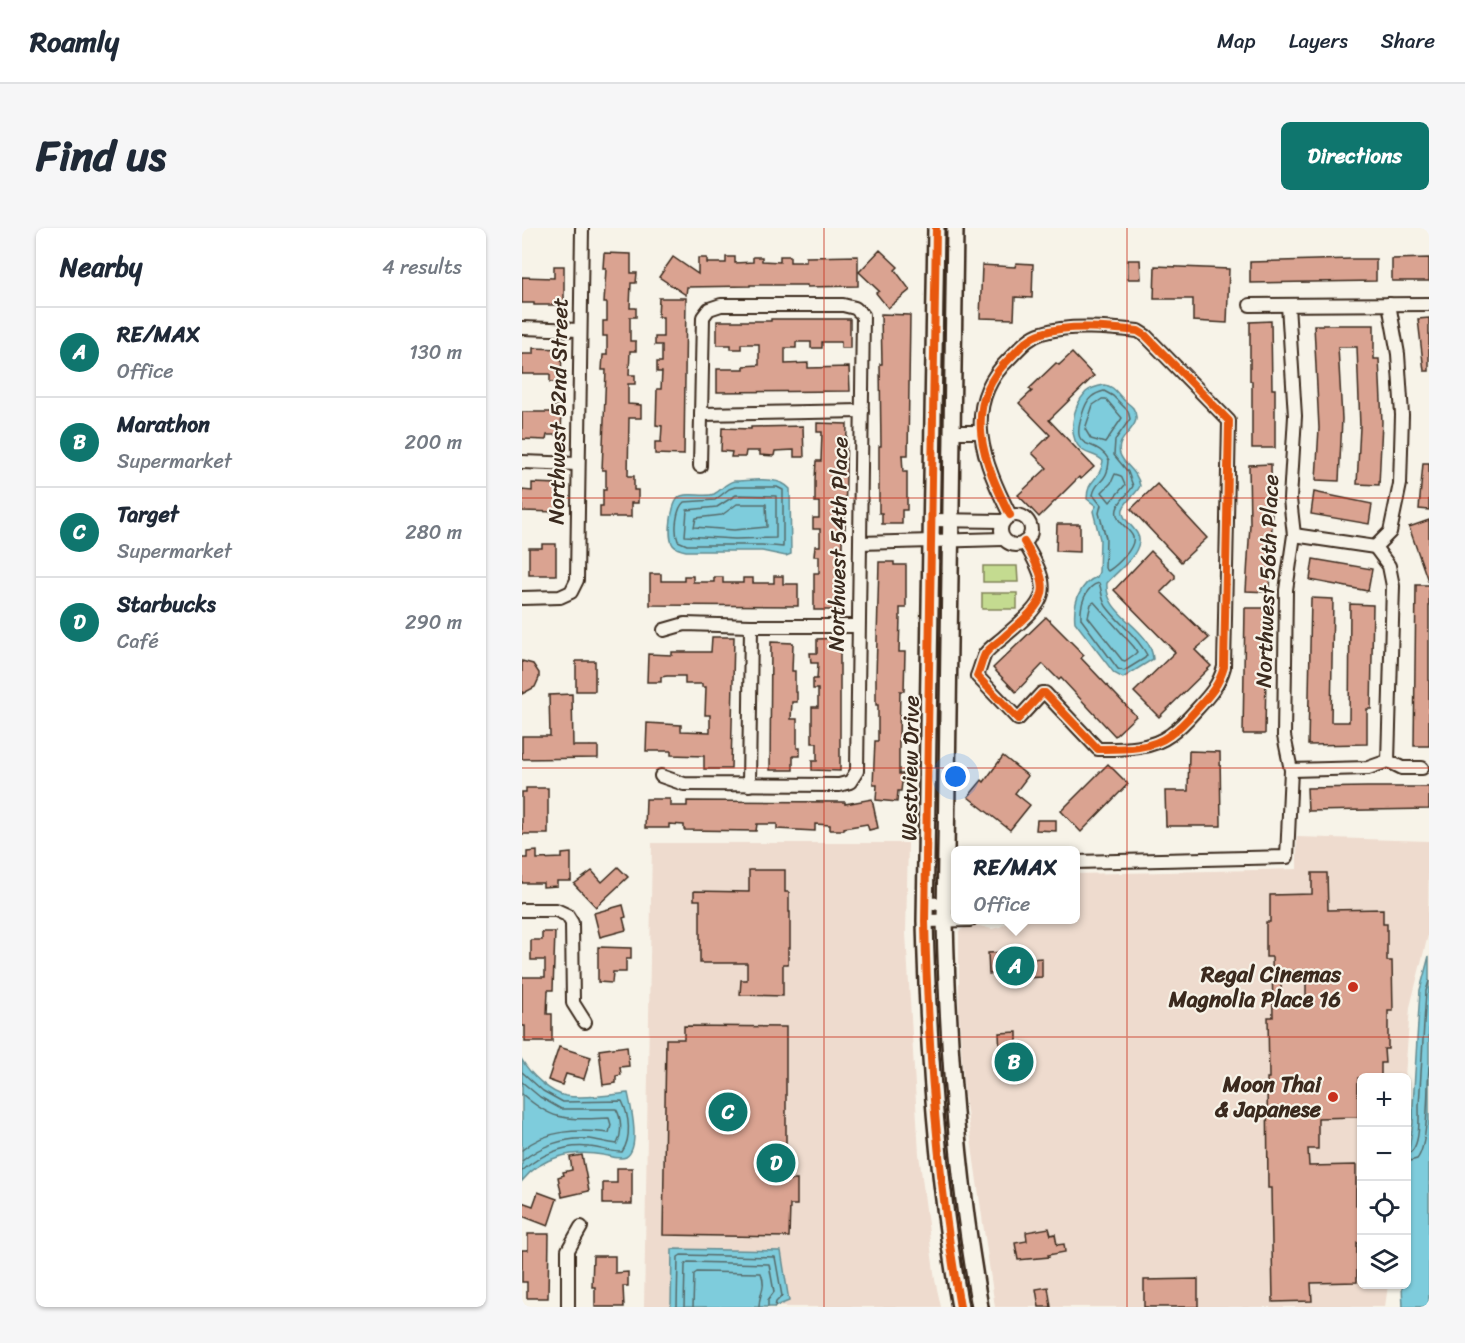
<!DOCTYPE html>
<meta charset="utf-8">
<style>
:root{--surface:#fff;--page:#f6f6f7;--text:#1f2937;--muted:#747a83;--line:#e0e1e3;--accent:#0f766e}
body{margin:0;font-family:Sriracha,sans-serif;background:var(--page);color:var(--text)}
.controls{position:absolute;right:18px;bottom:18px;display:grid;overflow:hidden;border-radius:9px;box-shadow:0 2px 4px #0004}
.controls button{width:54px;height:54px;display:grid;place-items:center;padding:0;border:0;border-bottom:2px solid var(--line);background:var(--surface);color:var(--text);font:30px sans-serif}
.you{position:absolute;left:434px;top:549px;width:21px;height:21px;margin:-15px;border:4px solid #fff;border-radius:50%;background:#1a73e8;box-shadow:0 0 0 9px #1a73e833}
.badge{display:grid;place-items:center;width:39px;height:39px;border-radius:50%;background:var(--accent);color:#fff;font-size:20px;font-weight:700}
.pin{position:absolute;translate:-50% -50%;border:3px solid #fff;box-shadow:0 2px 6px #0006}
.popup{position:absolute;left:429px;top:618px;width:129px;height:78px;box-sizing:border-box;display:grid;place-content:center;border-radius:9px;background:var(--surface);filter:drop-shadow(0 2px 4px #0005);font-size:20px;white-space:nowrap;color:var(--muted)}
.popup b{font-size:22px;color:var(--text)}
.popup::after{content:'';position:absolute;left:50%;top:100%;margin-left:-12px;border:12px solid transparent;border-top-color:var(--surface)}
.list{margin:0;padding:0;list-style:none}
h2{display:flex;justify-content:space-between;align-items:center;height:78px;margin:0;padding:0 24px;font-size:26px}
h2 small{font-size:20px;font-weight:400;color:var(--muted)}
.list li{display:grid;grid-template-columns:39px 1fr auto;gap:18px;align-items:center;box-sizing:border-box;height:90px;padding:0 24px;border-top:2px solid var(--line)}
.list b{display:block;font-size:22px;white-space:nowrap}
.list p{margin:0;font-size:20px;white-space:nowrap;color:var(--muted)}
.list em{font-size:20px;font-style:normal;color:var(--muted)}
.icon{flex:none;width:33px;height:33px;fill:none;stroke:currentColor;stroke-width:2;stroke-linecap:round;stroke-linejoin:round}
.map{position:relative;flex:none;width:907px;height:1079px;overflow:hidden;border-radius:9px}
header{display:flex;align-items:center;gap:36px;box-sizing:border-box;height:84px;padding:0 30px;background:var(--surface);border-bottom:2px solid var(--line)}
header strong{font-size:28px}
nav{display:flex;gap:33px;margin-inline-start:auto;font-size:21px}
.intro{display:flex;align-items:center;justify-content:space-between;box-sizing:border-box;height:144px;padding:0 36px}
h1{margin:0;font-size:42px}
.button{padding:15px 27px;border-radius:9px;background:var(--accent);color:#fff;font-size:21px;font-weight:700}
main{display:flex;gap:36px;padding:0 36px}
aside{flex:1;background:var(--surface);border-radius:9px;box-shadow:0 2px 4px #0004}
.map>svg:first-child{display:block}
</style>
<header>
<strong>Roamly</strong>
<nav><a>Map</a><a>Layers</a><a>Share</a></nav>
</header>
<div class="intro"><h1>Find us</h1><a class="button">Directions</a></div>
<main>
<aside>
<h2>Nearby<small>4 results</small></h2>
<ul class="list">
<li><span class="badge">A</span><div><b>RE/MAX</b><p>Office</p></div><em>130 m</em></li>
<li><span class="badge">B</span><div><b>Marathon</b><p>Supermarket</p></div><em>200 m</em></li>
<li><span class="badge">C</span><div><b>Target</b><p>Supermarket</p></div><em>280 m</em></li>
<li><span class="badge">D</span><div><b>Starbucks</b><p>Café</p></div><em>290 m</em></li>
</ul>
</aside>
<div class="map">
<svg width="907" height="1079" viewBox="0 0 907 1079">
<rect width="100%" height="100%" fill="#f7f3e8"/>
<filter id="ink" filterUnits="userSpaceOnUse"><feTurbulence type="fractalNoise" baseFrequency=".0167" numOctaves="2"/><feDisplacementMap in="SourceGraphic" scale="12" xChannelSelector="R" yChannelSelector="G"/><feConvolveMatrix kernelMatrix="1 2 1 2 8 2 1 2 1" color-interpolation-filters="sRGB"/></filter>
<g filter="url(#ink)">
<g fill="#eedbce">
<polygon points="775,609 907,613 906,707 888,779 883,849 840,850 840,1056 866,1057 863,1079 473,1079 442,863 437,785 437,703 449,696 470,701 478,699 491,692 553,692 553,646 775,641"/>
<polygon points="130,615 386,615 384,705 397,926 413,1052 419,1079 122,1079"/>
</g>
<g fill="#c4db90" stroke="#808257" stroke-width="1.5">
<polygon points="461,338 495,338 496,354 461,354"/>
<rect x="460" y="365" width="35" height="16"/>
</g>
<g fill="#7eccdc" stroke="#638b90" stroke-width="1.5">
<path d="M582,157C592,158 594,164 600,170C603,174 608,176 611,180C624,200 592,207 598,226C602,238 615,241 618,258C614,267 604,272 601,281C598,293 619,301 617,314C614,331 596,342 585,355C582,388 629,399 631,431L601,450L592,445L553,394C551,377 557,355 575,349L577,344L578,311L571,283L574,278L565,271C565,250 578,254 581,233C575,226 567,227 560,222C544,208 551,178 564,164C569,160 576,158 582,157Z"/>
<path d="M212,253C228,253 257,247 268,261L269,326L264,328L240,323H164C159,322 154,321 151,317C145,309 149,272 159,268C169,264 183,270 192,266C200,262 203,255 212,253Z"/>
<polygon points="907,728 907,1079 881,1079 880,1057 884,1056 884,942 891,895 891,878 898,762"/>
<path d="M0,832C8,846 28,865 44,868C61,871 88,867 106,865C109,879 119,920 104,929C98,932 87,928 81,927C51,922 20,928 0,953Z"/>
<polygon points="150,1021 259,1023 267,1073 252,1079 149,1079"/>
</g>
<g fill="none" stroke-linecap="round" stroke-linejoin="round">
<g stroke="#566b6a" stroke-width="1.5">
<path d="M582,163L591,168L606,183L608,191L593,212L592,227L606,244L611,258C607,266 597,272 595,281C592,294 607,299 611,309C614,320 594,338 586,343L583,340L584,310L577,285L579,277L571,267C574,251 586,256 587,232C573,207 545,228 562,181C566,170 571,166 582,163Z"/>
<polygon points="580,171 584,171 600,190 583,215 569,211 563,201 571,177"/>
<polygon points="593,246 599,248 603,257 588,274 580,264 589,255"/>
<path d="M213,259H255L261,262V319L240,317H165L156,313C152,303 154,281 162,274L193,272L207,261Z"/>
<polygon points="214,267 254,268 254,310 213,311 163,308 165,282 195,279"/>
<polygon points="215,276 244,276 245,299 212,302 172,299 174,290 200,287"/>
<path d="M577,355C580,362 579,370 584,378C596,395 615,407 625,427L623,430L602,443L596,441L559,391C558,378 563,358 577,355Z"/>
<polygon points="572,374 612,419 615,424 613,426 603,433 600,432 566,389 569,376"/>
<path d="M0,844L21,863L41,874L100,873C107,887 110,910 100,924C89,924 78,920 67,919C42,916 18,927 0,943"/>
<path d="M0,854L18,869L39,881H94C100,890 100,906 95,916C85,915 76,912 67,911C43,909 18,918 0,933"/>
<path d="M0,866C33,895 45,891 87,890L89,897L87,905C57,901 25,901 0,922"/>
<path d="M884,926C899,924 897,890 897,878L904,763L907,753"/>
<path d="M884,934L895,931C907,917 905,859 907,839"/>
<polyline points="155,1079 156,1029 159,1027 253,1029 260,1068 254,1074 253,1079"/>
<polyline points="162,1079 163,1037 166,1034 247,1036 252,1064 246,1072 246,1079"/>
<path d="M171,1079L172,1046L175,1044L239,1045C245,1061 237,1064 237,1079"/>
</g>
</g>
<g fill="#daa391" stroke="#3b2a1e" stroke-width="1.5" fill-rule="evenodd">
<polygon points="358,22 376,39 373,42 388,62 366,80 354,65 357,63 337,44"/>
<polygon points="82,25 109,26 109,45 115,45 114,55 109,55 108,80 114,80 114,89 108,89 108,113 114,113 114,123 108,123 107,147 113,147 113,156 106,156 106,176 119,177 119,190 107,190 106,248 112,248 112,262 116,262 116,275 109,275 109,289 78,289 78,278 81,278 81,262 84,262 84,242 80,242 84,142 80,142 81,127 85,127 85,108 81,108 81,93 85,93 85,75 82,75 84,40 81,40"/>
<polygon points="258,28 268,28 268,34 284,34 284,29 336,28 336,58 285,59 285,57 228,57 228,58 165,59 164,67 137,49 151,29 176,46 176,30 185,30 185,35 204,35 204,29 213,29 213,35 231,34 231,29 240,29 240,33 258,34"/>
<polygon points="907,30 907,53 870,53 870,31"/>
<polygon points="829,31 854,31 854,53 728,55 728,34"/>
<polygon points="606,32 618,32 619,51 606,51"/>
<polygon points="494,35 511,36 510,70 493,69 492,91 458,90 460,37 493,39"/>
<polygon points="32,38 42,38 42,77 12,77 12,75 0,75 0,49 32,50"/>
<polygon points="633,38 707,41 705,95 671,93 671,71 632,71"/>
<polygon points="137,70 164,70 162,227 133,226 133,214 139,214 140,198 134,197 135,161 139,161 140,144 135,144 135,134 140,134 140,117 133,117 133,109 141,109 141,89 136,89"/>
<polygon points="359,86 388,87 386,227 380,227 381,244 385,244 385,282 380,282 380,296 360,296 360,285 357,285 357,218 359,218 358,136 360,136"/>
<polygon points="907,90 907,143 902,143 896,91"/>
<polygon points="249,91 328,91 328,120 319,120 319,114 300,114 300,120 289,120 289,114 274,114 274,120 263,120 263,136 286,135 286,140 327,139 328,163 195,164 195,141 222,141 222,138 237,137 237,116 219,116 219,121 209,121 209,117 195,117 195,93 249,93"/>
<polygon points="749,93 750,161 753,161 753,220 730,220 730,153 728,153 728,94"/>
<polygon points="792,97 852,97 852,131 857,131 860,194 857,257 835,256 838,199 835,119 816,119 820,191 817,253 794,252 797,200"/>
<polygon points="11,120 40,121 39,154 28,154 28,146 0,146 0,126 11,126"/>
<polygon points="550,125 572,148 527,192 572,239 559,251 557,249 517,289 496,267 525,240 510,225 528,207 497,175 510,163 507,161 534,135 537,137"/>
<polygon points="30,178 40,179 39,207 25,207 24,212 0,211 0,184 30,184"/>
<polygon points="295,195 325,196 323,301 320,301 320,382 292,382 292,345 297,345 297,328 292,328 293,318 298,318 298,301 291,301 291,290 297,290 297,274 293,274 293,252 294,233 299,233 300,204 295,204"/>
<polygon points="281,198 282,229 272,229 272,222 253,223 252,228 238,227 238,223 224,223 223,229 209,229 210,224 199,223 200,200 229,201 229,199"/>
<polygon points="901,235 907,235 907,282 897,281"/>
<polygon points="749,236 750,298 747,364 724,363 728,296 727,237"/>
<polygon points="10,255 37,256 36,284 0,283 0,262 10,263"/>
<polygon points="635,256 685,310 659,334 609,281"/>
<polygon points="792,264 850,276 847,296 789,286"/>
<polygon points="907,292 907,352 906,353 887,299"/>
<polygon points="535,296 558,296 558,324 534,323"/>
<polygon points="20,316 34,316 34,347 7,347 7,320 20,320"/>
<polygon points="629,323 653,347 653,350 639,364 687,410 673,422 689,438 637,489 612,464 653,424 592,362"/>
<polygon points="791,331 850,341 846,363 788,352"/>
<polygon points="357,334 372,334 372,337 384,337 384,380 378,380 378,390 377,424 383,424 382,463 378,463 377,513 377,546 381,546 379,563 376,563 375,574 354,572 355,557 351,557 353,513 356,513 356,477 354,477 354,449"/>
<polygon points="128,346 139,346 139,353 162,353 162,348 171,348 171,354 192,354 192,349 201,349 201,355 221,355 221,350 231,350 231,355 252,355 252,348 261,348 261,356 276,356 276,378 128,377"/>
<polygon points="894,357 907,357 907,518 892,518"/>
<polygon points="789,370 811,371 809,494 827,494 828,376 851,377 849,481 845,481 845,516 786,517"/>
<polygon points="723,380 745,380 743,506 721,506"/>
<polygon points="524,389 562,427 559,430 614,488 593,508 539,450 537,452 521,436 494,464 471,440"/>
<polygon points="190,409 212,409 209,541 182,541 182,528 149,527 149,523 124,523 125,495 159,497 159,503 188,504 188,487 183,487 184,459 180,459 180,456 163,456 163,448 145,448 139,449 139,454 125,454 126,426 150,427 150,424 189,424"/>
<polygon points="318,410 318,543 290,542 290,533 295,533 295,515 290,515 290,479 296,479 296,461 291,461 291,451 295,451 296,435 289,435 288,425 295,425 295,411"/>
<polygon points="249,414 271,415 270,443 273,443 273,464 275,464 275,474 270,474 269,491 275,491 275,520 278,520 278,528 271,528 271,542 248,542"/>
<polygon points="0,433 11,436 17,445 17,450 13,459 0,466"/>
<rect x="54" y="433" width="19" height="30"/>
<polygon points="50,466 51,518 76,518 76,530 0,531 0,508 28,508 27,467"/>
<polygon points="667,523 698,524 699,598 644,598 643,563 666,563"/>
<polygon points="481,528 506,548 493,565 508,577 488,602 446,569 460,552 462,554"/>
<polygon points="586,536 606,556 559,604 539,583"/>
<polygon points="845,559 907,559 907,581 786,583 785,560"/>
<polygon points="4,560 26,560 26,606 0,606 0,564 4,564"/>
<polygon points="124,571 148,571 148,578 165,578 165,573 323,574 323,576 350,571 356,600 347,602 345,596 322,600 322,602 308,602 308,597 293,596 293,603 255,601 255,596 235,596 234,603 162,602 162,597 147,596 147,600 123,600"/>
<polygon points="515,592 534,592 534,603 514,602"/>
<polygon points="15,623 15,631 40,630 40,626 49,625 49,653 35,653 35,658 21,659 21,655 0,655 0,630 5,630 5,624"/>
<polygon points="96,639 106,649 74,679 52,656 70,643 80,654"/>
<polygon points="227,642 263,642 263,664 267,664 267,684 268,684 268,720 266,720 266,736 261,736 261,768 218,767 219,752 225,752 225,735 178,735 178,672 172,672 172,663 227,664"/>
<path d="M790,645H805L806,682L861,681V696H865V733H870L871,783H866V821H862L863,835H859V849L836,850V889L796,890V921H786L787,938L834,937V978L840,980L839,1015H835V1054L789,1055L790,1073L751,1074L749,960H746L745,850H747L746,789H751L750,729H744V694H748V667L790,666ZM759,743H784V774L759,775Z"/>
<polygon points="101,677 104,689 101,690 104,702 78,709 72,685"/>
<polygon points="20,704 33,704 31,762 26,762 25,786 30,786 30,814 3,814 3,798 0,798 0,749 23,749 23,732 9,732 9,712 20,712"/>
<polygon points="76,719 109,720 109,731 104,731 104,744 91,744 90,755 76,754"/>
<polygon points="508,723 508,731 520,730 520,749 504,750 504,744 467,746 466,725"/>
<polygon points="162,798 264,799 264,952 275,952 275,977 268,977 267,1009 141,1007 144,811 162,811"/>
<polygon points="495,804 495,824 507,824 508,843 477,844 476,826 478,826 477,805"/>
<polygon points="105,818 107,838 98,839 99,847 94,848 94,855 81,857 77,822"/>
<polygon points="37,819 69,829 62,851 44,846 40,857 26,852"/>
<polygon points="60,927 67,963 40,969 36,949 42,947 41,944 50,942 48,929"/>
<polygon points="95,940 110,940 110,976 81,976 81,955 95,955"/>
<polygon points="16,964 35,971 26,998 0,988 0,974 11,978"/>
<polygon points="527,1000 529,1007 533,1006 535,1017 542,1016 543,1024 526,1027 527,1029 496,1032 493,1015 505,1013 504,1004"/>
<polygon points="6,1006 27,1006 26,1070 5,1070 5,1054 0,1054 0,1022 6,1022"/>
<polygon points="71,1028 93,1028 93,1045 106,1044 106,1058 101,1058 102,1079 73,1079 73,1059 70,1059"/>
<polygon points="676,1051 676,1079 622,1079 622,1052"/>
<polygon points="526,1059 529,1079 517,1079 514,1061"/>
</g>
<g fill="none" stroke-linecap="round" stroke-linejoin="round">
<g stroke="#3b2a1e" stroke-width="16">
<g id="minor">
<polyline points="728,77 907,76"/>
<polyline points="0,100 58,102"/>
<polyline points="179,186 340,183"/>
<polyline points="430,204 458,204"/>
<polyline points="0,234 56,236"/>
<circle cx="494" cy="302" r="15"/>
<path d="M488,287C462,235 438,178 487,131C497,121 506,109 520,105C547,96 588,100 616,103L624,108L707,193L702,439C697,457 688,467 675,481C667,490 658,500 648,507C628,522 600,521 576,521L523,465H520L496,491L455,448C458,441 460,432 463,426C468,419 478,413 484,407C526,371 532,364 502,314"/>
<polyline points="410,292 481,293"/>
<polyline points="772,307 853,319"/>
<polyline points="338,315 481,311"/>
<polyline points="0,370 38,369 49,364 55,352 60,0"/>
<polyline points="142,402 163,396 229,398 336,398"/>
<polyline points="866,533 871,358 867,338 853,319 868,304 878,256 880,187 876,126 867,76"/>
<polyline points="769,542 846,540 866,533 880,540 900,540"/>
<polyline points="139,548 162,556 317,557 328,554 335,543 341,87 333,80 321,77 199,77 187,81 181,89 178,238"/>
<polyline points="227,557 229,398"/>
<polyline points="553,634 765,629 769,542 762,508 764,362 772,307 768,271 773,188 766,77"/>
<polyline points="404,676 433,675"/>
<polyline points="0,682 34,682 45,687 50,695 51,775 63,794"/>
<polyline points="403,693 448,692"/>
<polyline points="46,1079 46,1022 59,999"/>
</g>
</g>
<g stroke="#3b2a1e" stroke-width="20">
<g id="tertiary">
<path d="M414,0L403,693C406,823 415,951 438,1079"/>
<path d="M433,0L423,693C426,823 435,951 458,1079"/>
</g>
</g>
<use href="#minor" stroke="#f7f3e8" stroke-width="12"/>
<use href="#tertiary" stroke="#f7f3e8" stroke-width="15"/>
<g stroke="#f7f3e8" stroke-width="11">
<g id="cycleway">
<path d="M414,0L403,693C406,823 415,951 438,1079"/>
<path d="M488,287C462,235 438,178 487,131C497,121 506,109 520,105C547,96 588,100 616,103L624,108L707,193L702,439C697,457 688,467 675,481C667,490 658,500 648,507C628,522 600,521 576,521L523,465H520L496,491L455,448C458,441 460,432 463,426C468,419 478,413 484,407C526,371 532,364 502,314"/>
</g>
</g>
<use href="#cycleway" stroke="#e8590c" stroke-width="8"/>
</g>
</g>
<path fill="none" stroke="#c8321e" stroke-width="1.5" stroke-opacity="0.55" d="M302,0V1079M605,0V1079M0,270H907M0,540H907M0,809H907"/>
<g fill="#c8321e" stroke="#f7f3e8" stroke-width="2">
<circle cx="831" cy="759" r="6"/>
<circle cx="811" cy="869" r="6"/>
</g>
<g text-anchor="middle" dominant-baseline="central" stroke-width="4.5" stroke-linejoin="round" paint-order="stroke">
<g font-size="22" fill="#3b2a1e" stroke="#f7f3e8">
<text transform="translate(36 183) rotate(-89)">Northwest 52nd Street</text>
<text transform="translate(316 316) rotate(-89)">Northwest 54th Place</text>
<text transform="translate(745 353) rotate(-88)">Northwest 56th Place</text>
<text transform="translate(388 540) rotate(-89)">Westview Drive</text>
</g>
<g font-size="22" font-weight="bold" fill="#3b2a1e" stroke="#f7f3e8" text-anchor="end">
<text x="819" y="746">Regal Cinemas<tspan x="819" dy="25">Magnolia Place 16</tspan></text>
<text x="799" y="856">Moon Thai<tspan x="799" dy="25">&amp; Japanese</tspan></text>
</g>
</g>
</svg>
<div class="controls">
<button>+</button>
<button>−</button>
<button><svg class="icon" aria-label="locate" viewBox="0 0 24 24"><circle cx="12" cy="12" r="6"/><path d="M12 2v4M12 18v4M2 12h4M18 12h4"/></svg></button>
<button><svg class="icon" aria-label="layers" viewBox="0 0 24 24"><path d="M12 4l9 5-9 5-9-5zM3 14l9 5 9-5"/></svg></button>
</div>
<div class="you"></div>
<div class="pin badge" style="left:493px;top:738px">A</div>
<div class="popup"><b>RE/MAX</b>Office</div>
<div class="pin badge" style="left:492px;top:834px">B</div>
<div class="pin badge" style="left:206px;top:884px">C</div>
<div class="pin badge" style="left:254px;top:935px">D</div>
</div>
</main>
